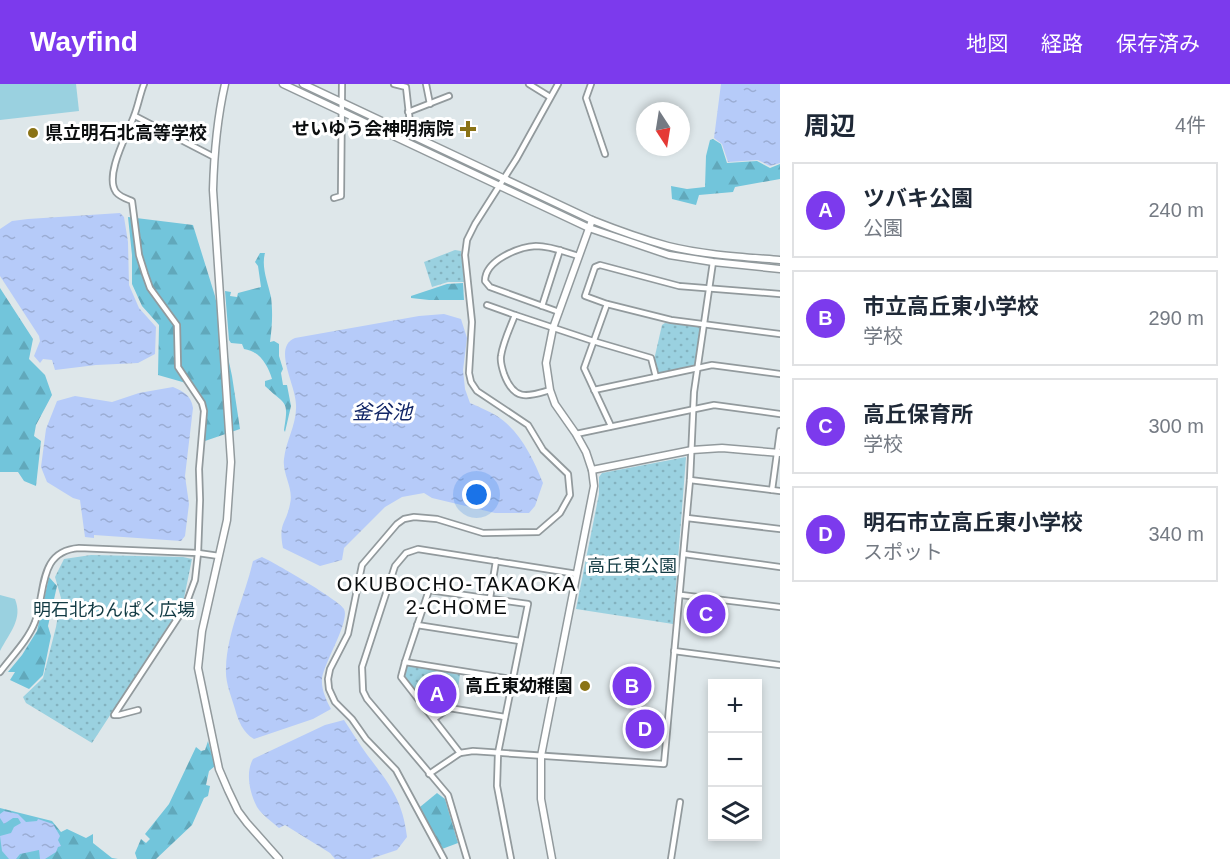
<!DOCTYPE html>
<html lang="ja">
<meta charset="utf-8">
<style>
:root{--surface:#fff;--page:#f2f2f3;--text:#1f2937;--muted:#747a83;--line:#e0e1e3;--accent:#7c3aed}
body{margin:0;font-family:Arial,"Noto Sans JP",sans-serif;background:var(--page);color:var(--text)}
.controls{position:absolute;right:18px;bottom:18px;display:grid;overflow:hidden;border-radius:0px;box-shadow:0 3px 9px #0003}
.controls button{width:54px;height:54px;display:grid;place-items:center;padding:0;border:0;border-bottom:2px solid var(--line);background:var(--surface);color:var(--text);font:30px sans-serif}
.compass{position:absolute;left:636px;top:18px;width:54px;height:54px;border-radius:50%;background:var(--surface);box-shadow:0 3px 9px #0003;rotate:168deg}
.you{position:absolute;left:477px;top:411px;width:21px;height:21px;margin:-15px;border:4px solid #fff;border-radius:50%;background:#1a73e8;box-shadow:0 0 0 9px #1a73e833}
.badge{display:grid;place-items:center;width:39px;height:39px;border-radius:50%;background:var(--accent);color:#fff;font-size:20px;font-weight:700}
.pin{position:absolute;translate:-50% -50%;border:3px solid #fff;box-shadow:0 2px 6px #0006}
.list{margin:0;padding:0;list-style:none}
h2{display:flex;justify-content:space-between;align-items:center;height:78px;margin:0;padding:0 24px;font-size:26px}
h2 small{font-size:20px;font-weight:400;color:var(--muted)}
.list li{display:grid;grid-template-columns:39px 1fr auto;gap:18px;align-items:center;box-sizing:border-box;height:96px;margin:0 12px 12px;padding:0 12px;border:2px solid var(--line);border-radius:0px}
.list b{display:block;font-size:22px;white-space:nowrap}
.list p{margin:0;font-size:20px;white-space:nowrap;color:var(--muted)}
.list em{font-size:20px;font-style:normal;color:var(--muted)}
.icon{flex:none;width:33px;height:33px;fill:none;stroke:currentColor;stroke-width:2;stroke-linecap:round;stroke-linejoin:round}
.map{position:relative;flex:none;width:780px;height:775px;overflow:hidden}
header{display:flex;align-items:center;gap:36px;box-sizing:border-box;height:84px;padding:0 30px;background:var(--accent);color:#fff}
header strong{font-size:28px}
nav{display:flex;gap:33px;margin-inline-start:auto;font-size:21px}
main{display:flex}
aside{flex:1;background:var(--surface)}
.map>svg:first-child{display:block}
</style>
<header>
<strong>Wayfind</strong>
<nav><a>地図</a><a>経路</a><a>保存済み</a></nav>
</header>
<main>
<div class="map">
<svg width="780" height="775" viewBox="0 0 780 775">
<defs>
<pattern id="forest-firs" width="22" height="20" patternUnits="userSpaceOnUse" patternTransform="scale(1.5)"><rect width="22" height="20" fill="#72c5db"/><path d="M5 1l3.5 6h-7zM16 11l3.5 6h-7z" fill="#61a8bb"/></pattern>
<pattern id="park-dots" width="8" height="8" patternUnits="userSpaceOnUse" patternTransform="scale(1.5)"><rect width="8" height="8" fill="#9ad1e0"/><path d="M2 2h.1M6 6h.1" fill="none" stroke="#83b2bf" stroke-width="1.8" stroke-linecap="round"/></pattern>
<pattern id="water-ripples" width="26" height="14" patternUnits="userSpaceOnUse" patternTransform="scale(1.5)"><rect width="26" height="14" fill="#b6cbf9"/><path d="M2 4q2-2 4 0t4 0M15 11q2-2 4 0t4 0" fill="none" stroke="#9badd4"/></pattern>
</defs>
<rect width="100%" height="100%" fill="#dee7ea"/>
<g fill="#9ad1e0">
<polygon points="0,0 76,0 79,27 0,36"/>
<path d="M0,511L15,515C23,535 10,548 0,567Z"/>
</g>
<g fill="url(#forest-firs)">
<polygon points="713,55 721,60 727,79 757,77 770,84 780,80 780,95 735,103 733,108 699,111 696,121 672,115 671,102 687,105 705,103 706,72 710,56"/>
<polygon points="128,133 193,141 215,212 232,292 240,345 205,357 202,319 186,299 158,291 159,241 142,222 132,200 132,171"/>
<path d="M260,169H265C261,183 268,199 271,213C273,229 272,243 270,258L274,257L279,260V272L283,285L281,289L283,301H287L291,322L285,348L284,346C289,315 286,322 265,302V297L272,295C268,282 260,267 244,265L242,260L231,259L229,256L225,207L231,208L230,212L237,213L238,209L261,203L258,182L255,178Z"/>
<polygon points="463,199 464,216 429,216 411,214 411,212 447,200"/>
<polygon points="0,204 33,255 29,275 45,291 52,311 36,341 34,352 41,357 36,402 24,397 18,388 0,388"/>
<polygon points="49,493 57,502 48,542 51,552 43,591 29,605 10,596 15,588 8,588 22,571 37,547"/>
<polygon points="208,657 215,682 209,687 206,701 210,702 208,712 204,714 192,741 156,775 137,775 135,769 141,755 146,759 150,755 145,750 169,720 196,663 201,667 205,666"/>
<polygon points="437,709 445,715 458,759 442,765 433,752 420,723"/>
<polygon points="0,724 52,737 61,748 67,745 86,754 93,750 93,759 112,774 118,775 0,775"/>
</g>
<g fill="url(#park-dots)">
<polygon points="455,166 461,167 464,198 448,198 432,203 424,178"/>
<polygon points="665,239 700,243 700,245 695,281 660,290 657,289 654,276 662,241"/>
<polygon points="686,373 673,540 576,525 599,410 599,393 602,389"/>
<polygon points="91,471 183,473 192,475 183,519 92,659 26,619 23,613 43,594 56,543 61,514 55,493 64,475"/>
<polygon points="409,582 460,590 456,621 446,621 437,630 433,630 404,594 405,583"/>
</g>
<g fill="url(#water-ripples)">
<polygon points="721,0 780,0 780,79 770,82 758,76 728,78 722,60 714,54"/>
<polygon points="120,129 124,133 128,158 129,201 139,224 156,243 155,270 138,279 96,281 55,286 52,276 43,275 40,279 34,272 40,257 39,252 0,192 0,145 12,137 28,135"/>
<path d="M444,230L461,235L467,254L463,286L465,305L470,319C479,323 489,327 497,332C520,347 533,374 543,399L535,422L529,429H495L432,414L424,409L402,413L385,423L344,464L342,476L320,482L283,464C278,438 286,441 290,420C294,404 282,390 284,375C286,356 297,340 296,321C296,301 272,263 295,254L419,232Z"/>
<path d="M173,303C184,308 191,311 193,324L185,392L189,420L185,452L181,457L94,451V454L85,453L80,416L73,414L47,398L41,383L46,345L57,317L75,312L112,318L139,309Z"/>
<path d="M262,473C275,479 339,516 344,525C350,537 325,577 322,594C321,605 326,616 331,625L313,635L254,655C243,649 238,636 235,625C231,611 225,598 226,584C227,548 245,512 253,477Z"/>
<path d="M344,636C352,648 360,661 368,672C389,699 403,717 407,753L397,766L370,775H335L330,769L285,741L279,744C272,738 262,731 257,723C250,710 245,689 253,675L325,641Z"/>
<polygon points="4,727 18,730 26,738 37,737 38,735 53,740 60,752 58,756 61,762 58,763 56,768 45,775 40,775 39,766 20,770 16,775 9,775 2,767 0,752 11,749 14,743 21,739 18,734 13,734 4,740 0,734 0,730"/>
</g>
<g fill="none" stroke-linecap="round" stroke-linejoin="round">
<g stroke="#929a9d" stroke-width="8">
<g id="minor">
<polyline points="394,0 406,3 410,39 407,50"/>
<polyline points="426,0 430,20"/>
<polyline points="529,0 550,13"/>
<polyline points="591,0 586,14 605,70"/>
<polyline points="408,28 449,12"/>
<polyline points="135,32 214,73"/>
<polyline points="334,114 341,112 342,0"/>
<polyline points="607,220 585,212 595,183 600,181 679,202 780,210"/>
<polyline points="487,221 515,231"/>
<polyline points="542,222 560,166"/>
<path d="M559,228L490,203L485,197C485,176 519,163 536,162C551,162 565,168 578,172"/>
<path d="M550,306C526,313 514,317 504,290C502,284 500,278 501,272C503,258 510,244 515,231L593,257L651,274L656,293"/>
<polyline points="594,306 712,281 780,290"/>
<polyline points="611,342 584,284 607,220 671,236 780,250"/>
<polyline points="576,350 714,321 780,330"/>
<polyline points="690,396 780,407"/>
<polyline points="772,406 780,347"/>
<polyline points="687,434 780,445"/>
<polyline points="684,470 780,483"/>
<polyline points="681,511 780,523"/>
<polyline points="490,514 496,477"/>
<polyline points="417,541 520,557"/>
<polyline points="674,567 780,581"/>
<polyline points="405,578 401,593 460,669"/>
<path d="M0,588C12,572 28,556 35,538C46,507 38,467 79,464L198,469L219,472"/>
<path d="M138,626L119,631H114L185,523L195,496L198,469L200,416L199,385L204,327L202,319L178,283L177,241L150,204L145,190L139,171L132,117C127,115 120,113 116,108C104,91 128,49 134,32C138,22 140,10 144,0"/>
<polyline points="434,635 449,624 505,633"/>
<polyline points="429,690 460,669 473,667 664,680 690,396 694,308 713,178"/>
<polyline points="444,775 396,686 366,655 352,635 335,618 329,605 328,595 330,585 348,550 362,481 397,440 404,435 414,433 437,435 483,449 538,448 560,429 570,411 568,390 543,366 528,341 477,307 471,298 469,289 472,238 465,171 467,156 475,140 517,74 558,0"/>
<polyline points="467,775 448,711 367,615 363,607 362,583 395,482 406,469 418,465 577,490"/>
<polyline points="511,775 497,702 498,669 528,520 429,506 405,578 512,595"/>
<polyline points="671,775 680,718"/>
</g>
</g>
<g stroke="#929a9d" stroke-width="9">
<g id="tertiary">
<path d="M225,0C217,35 214,69 213,106L231,378L227,436L202,547L198,584L219,685L228,706L238,727L247,739L279,775"/>
<polyline points="283,0 589,144 669,171 713,178 780,185"/>
<path d="M303,0L592,136C617,146 642,155 668,162C704,171 743,173 780,176"/>
<polyline points="592,386 692,366 722,364 780,369"/>
<polyline points="552,775 541,715 541,672 594,402 592,386 586,368 576,350 555,320 550,306 546,279 553,244 592,136"/>
</g>
</g>
<use href="#minor" stroke="#fff" stroke-width="4.5"/>
<use href="#tertiary" stroke="#fff" stroke-width="6"/>
</g>
<g fill="#8a7316" stroke="#fff" stroke-width="2">
<path d="M465 36h6v6h6v6h-6v6h-6v-6h-6v-6h6z"/>
<circle cx="33" cy="49" r="6"/>
<circle cx="585" cy="602" r="6"/>
</g>
<g text-anchor="middle" dominant-baseline="central" stroke-width="6" stroke-linejoin="round" paint-order="stroke">
<g font-size="18" font-weight="bold" fill="#0b0e0f" stroke="#fff" text-anchor="end">
<text x="454" y="45">せいゆう会神明病院</text>
<text x="45" y="49" text-anchor="start">県立明石北高等学校</text>
<text x="573" y="602">高丘東幼稚園</text>
</g>
<g font-size="18" fill="#133b44" stroke="#fff">
<text x="632" y="482">高丘東公園</text>
<text x="114" y="526">明石北わんぱく広場</text>
</g>
<g font-size="20" font-style="italic" fill="#112566" stroke="#fff">
<text x="382" y="328">釜谷池</text>
</g>
<g font-size="20" letter-spacing="1.5" fill="#0b0e0f" stroke="#fff">
<text x="457" y="500">OKUBOCHO-TAKAOKA<tspan x="457" dy="23">2-CHOME</tspan></text>
</g>
</g>
</svg>
<div class="controls">
<button>+</button>
<button>−</button>
<button><svg class="icon" aria-label="layers" viewBox="0 0 24 24"><path d="M12 4l9 5-9 5-9-5zM3 14l9 5 9-5"/></svg></button>
</div>
<svg class="compass" viewBox="-18 -18 36 36"><path d="M0-13l5 13h-10z" fill="#e53935"/><path d="M0 13l5-13h-10z" fill="#747a83"/></svg>
<div class="you"></div>
<div class="pin badge" style="left:437px;top:610px">A</div>
<div class="pin badge" style="left:632px;top:602px">B</div>
<div class="pin badge" style="left:706px;top:530px">C</div>
<div class="pin badge" style="left:645px;top:645px">D</div>
</div>
<aside>
<h2>周辺<small>4件</small></h2>
<ul class="list">
<li><span class="badge">A</span><div><b>ツバキ公園</b><p>公園</p></div><em>240 m</em></li>
<li><span class="badge">B</span><div><b>市立高丘東小学校</b><p>学校</p></div><em>290 m</em></li>
<li><span class="badge">C</span><div><b>高丘保育所</b><p>学校</p></div><em>300 m</em></li>
<li><span class="badge">D</span><div><b>明石市立高丘東小学校</b><p>スポット</p></div><em>340 m</em></li>
</ul>
</aside>
</main>
